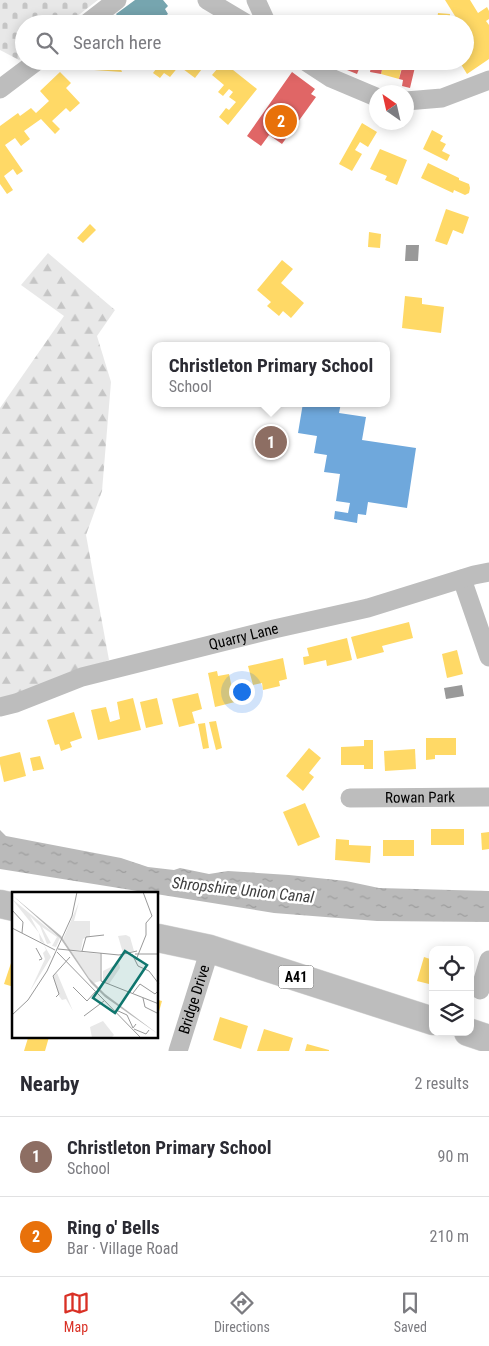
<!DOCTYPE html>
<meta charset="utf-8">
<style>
:root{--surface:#fff;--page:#f7f7f7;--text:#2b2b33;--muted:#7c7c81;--line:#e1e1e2;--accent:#d93025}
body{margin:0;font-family:"Roboto Condensed",sans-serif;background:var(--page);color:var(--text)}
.controls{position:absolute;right:15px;bottom:15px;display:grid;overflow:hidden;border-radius:10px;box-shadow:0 2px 12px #0003}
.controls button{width:45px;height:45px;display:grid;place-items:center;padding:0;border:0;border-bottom:1px solid var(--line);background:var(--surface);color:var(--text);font:25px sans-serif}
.compass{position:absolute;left:369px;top:85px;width:45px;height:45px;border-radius:50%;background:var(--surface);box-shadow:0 2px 12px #0003;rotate:326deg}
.you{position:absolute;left:241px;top:691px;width:18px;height:18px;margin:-12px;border:4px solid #fff;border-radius:50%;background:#1a73e8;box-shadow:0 0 0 8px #1a73e833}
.badge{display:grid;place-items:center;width:32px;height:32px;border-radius:50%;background:var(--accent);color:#fff;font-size:16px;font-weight:700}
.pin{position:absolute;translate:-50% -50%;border:2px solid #fff;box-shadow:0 1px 5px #0006}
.popup{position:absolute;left:152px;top:342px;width:238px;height:65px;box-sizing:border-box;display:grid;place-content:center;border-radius:10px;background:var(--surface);filter:drop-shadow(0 1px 4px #0005);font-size:16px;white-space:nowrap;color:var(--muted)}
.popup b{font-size:19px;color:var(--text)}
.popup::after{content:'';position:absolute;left:50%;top:100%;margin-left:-10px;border:10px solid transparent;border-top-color:var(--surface)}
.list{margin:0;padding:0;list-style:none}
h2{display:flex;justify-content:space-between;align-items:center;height:65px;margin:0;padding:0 20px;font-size:21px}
h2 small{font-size:16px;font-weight:400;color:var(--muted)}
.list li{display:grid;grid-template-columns:32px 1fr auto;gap:15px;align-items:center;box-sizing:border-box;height:80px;padding:0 20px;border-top:1px solid var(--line)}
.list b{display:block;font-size:19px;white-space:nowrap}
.list p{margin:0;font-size:16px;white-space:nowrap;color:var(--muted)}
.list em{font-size:16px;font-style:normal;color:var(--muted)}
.icon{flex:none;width:28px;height:28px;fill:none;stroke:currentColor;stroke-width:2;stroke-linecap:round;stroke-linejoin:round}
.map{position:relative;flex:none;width:489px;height:1051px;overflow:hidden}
.search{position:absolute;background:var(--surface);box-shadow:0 2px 12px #0003;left:15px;right:15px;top:15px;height:55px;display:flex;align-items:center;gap:12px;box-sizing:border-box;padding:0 18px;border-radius:28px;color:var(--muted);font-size:19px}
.sheet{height:225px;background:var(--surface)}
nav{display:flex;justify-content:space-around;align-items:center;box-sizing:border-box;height:70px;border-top:1px solid var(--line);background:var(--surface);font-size:14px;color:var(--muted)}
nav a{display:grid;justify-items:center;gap:2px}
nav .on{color:var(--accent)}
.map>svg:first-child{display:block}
</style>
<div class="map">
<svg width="489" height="1051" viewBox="0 0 489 1051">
<defs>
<pattern id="forest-firs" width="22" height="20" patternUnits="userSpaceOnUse" patternTransform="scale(1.25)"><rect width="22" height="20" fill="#e8e8e8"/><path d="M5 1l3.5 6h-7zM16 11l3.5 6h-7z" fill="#c5c5c5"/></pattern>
<pattern id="cemetery-stones" width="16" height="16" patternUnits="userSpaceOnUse" patternTransform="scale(1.25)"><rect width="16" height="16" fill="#e8e8e8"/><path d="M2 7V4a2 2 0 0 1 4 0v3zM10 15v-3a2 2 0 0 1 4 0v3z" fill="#c5c5c5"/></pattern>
<pattern id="water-ripples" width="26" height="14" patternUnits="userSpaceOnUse" patternTransform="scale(1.25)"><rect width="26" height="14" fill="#bababa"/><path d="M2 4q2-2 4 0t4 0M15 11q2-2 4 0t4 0" fill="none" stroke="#9e9e9e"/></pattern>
</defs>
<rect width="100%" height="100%" fill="#fff"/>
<polygon fill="url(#forest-firs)" points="48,253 115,310 97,336 111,382 102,491 86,535 109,660 18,695 0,699 0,408 64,316 21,285"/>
<polygon fill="url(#cemetery-stones)" points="0,0 98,0 67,24 24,24 24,56 19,60 0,50"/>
<polygon fill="url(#water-ripples)" points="0,830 6,836 121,858 148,867 174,870 180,868 209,874 228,871 289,875 346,881 379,888 489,891 489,922 377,921 274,913 0,869"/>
<g fill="#ffd966">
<polygon points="445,0 470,0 478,13 487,7 489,11 489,19 486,21 489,25 489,59 467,74 459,61 465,61 465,40 469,38 465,31 465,24 460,24"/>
<polygon points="438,13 450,14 449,24 377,24 380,15 437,20"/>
<polygon points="86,61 115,61 118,62 122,72 94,70"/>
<polygon points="162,61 173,61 179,66 170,77 164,73 160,78 153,73"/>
<polygon points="182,61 208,61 195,78 179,66"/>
<polygon points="330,61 342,61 339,66"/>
<polygon points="384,61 403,61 399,79 381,74"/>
<polygon points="223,62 257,89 228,125 219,117 226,108 229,110 236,102 229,97 233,92 229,89 223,96 218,92 224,85 212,75"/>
<polygon points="60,72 71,83 66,88 80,103 70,112 66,108 52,121 60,129 55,134 41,119 24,131 30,139 21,146 15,138 5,145 23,171 17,175 13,169 4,176 13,190 7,194 0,184 0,126 18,113 20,116 31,108 36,113 49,101 40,91"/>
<polygon points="362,123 377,132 368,147 360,142 355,150 362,154 352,171 339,164"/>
<polygon points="432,130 443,136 440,141 446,144 442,151 450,155 447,161 423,149"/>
<polygon points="380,149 407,160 397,185 385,180 387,176 370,169"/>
<polygon points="428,163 459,178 459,180 469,184 470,188 469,193 465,195 454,190 453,193 421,178"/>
<polygon points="446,209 469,217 463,234 453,230 447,245 435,241"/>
<polygon points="90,224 96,230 83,243 77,238"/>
<polygon points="369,232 381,234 380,248 368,247"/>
<polygon points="282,260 293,269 281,283 304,303 291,318 283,311 279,316 267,306 271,302 257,290"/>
<polygon points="405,296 422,298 422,304 444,307 441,333 402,328"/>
<polygon points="409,622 413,638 382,646 384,652 357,659 351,637"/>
<polygon points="347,638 352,660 327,666 326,660 304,665 303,657 309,656 307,648"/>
<polygon points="457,650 463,674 447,678 442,654"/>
<polygon points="283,658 287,679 279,681 280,686 263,690 262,683 253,685 248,666"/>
<polygon points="217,671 218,676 229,674 235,702 215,707 208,673"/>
<polygon points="198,693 202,709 192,712 195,723 179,727 172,699"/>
<polygon points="133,698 141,730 98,740 91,710 106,707 110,722 120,719 117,702"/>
<polygon points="157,698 163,724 146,728 140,702"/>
<polygon points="74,712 82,738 70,742 72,747 61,751 59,744 55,745 47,720"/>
<polygon points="216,721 222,748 216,750 209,722"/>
<polygon points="205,723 209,748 203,749 198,724"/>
<polygon points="426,738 456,738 456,755 435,755 435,759 426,760"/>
<polygon points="364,740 373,740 373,769 364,769 364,765 341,765 341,747 364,746"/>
<polygon points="309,748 321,758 309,773 314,777 303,791 286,776"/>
<polygon points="415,749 416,769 385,771 384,751"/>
<polygon points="20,752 26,776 4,782 0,764 0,757"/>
<polygon points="40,756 44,769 33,771 30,758"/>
<polygon points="305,803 320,837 298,846 283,812"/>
<rect x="431" y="829" width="33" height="16"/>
<polygon points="489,832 489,849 482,850 481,833"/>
<polygon points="336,839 349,840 349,845 371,846 370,863 335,860"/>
<rect x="383" y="840" width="31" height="16"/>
<polygon points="424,957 433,960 433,985 417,981"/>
<polygon points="12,960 14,960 14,987 4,984"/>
<polygon points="158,1000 162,1001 158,1015"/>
<polygon points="220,1017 248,1026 241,1049 213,1040"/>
<polygon points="264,1029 293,1038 289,1051 257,1051"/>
<polygon points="31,1037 49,1037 45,1051 24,1051 28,1038 31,1039"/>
<polygon points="307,1044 329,1050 329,1051 305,1051"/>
</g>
<g fill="#e06666">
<polygon points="350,61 384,61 381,74 370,72 371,67 361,64 357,74 347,70"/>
<polygon points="403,64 415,67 410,88 402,86 403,80 399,79"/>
<polygon points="292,72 315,89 311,94 316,97 282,144 269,135 261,146 247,136"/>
</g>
<polygon fill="#6fa8dc" points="303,403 341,403 339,413 366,417 362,440 416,448 407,508 368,502 366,515 358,514 357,523 334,519 335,511 348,513 350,503 336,501 340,474 324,472 327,455 314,453 317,436 298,433"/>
<polygon fill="#76a5af" points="135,0 163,0 168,6 165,9 168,14 158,22 159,24 123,24 116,14"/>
<g fill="#999">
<polygon points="406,245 419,245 418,261 405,261"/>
<polygon points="462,685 464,696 446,699 444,688"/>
</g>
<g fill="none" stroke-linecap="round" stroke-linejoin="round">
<g stroke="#dbdbdb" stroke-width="29">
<g id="highway">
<polyline points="0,904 14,907"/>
<polyline points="158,938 210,949 433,1021"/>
<polyline points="468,1032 489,1039"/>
</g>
</g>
<g stroke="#bdbdbd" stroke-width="19">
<polyline points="207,0 247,24"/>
<polyline points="256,0 267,24"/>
<polyline points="86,24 117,0"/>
<polyline points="305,61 331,78 376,97"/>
<polyline points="0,89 37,61"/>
<polyline points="406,101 442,98 489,80"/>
<polyline points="462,579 489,657"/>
<path id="s1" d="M0,707L16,703L82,677L274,629L368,608L474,575L489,572"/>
<path id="s2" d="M350,798L489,797"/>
<polyline points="480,990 489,960"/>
<path id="s3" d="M178,1051L210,949"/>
</g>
<use href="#highway" stroke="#bdbdbd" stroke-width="28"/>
</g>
<g text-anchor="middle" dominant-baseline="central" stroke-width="5" stroke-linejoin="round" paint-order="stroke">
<rect fill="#fff" stroke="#4c4c4c" stroke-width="1" x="278.5" y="965.5" width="35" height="23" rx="4"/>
<g font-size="14" font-weight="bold" fill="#000">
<text x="296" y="977">A41</text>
</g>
<g font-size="15" fill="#000" stroke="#fff">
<text stroke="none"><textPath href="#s1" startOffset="254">Quarry Lane</textPath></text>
<text stroke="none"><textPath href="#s2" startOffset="70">Rowan Park</textPath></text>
<text stroke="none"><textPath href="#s3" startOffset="54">Bridge Drive</textPath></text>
</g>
<g font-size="16" font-style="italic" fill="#3e3e3e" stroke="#fff">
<text transform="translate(243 890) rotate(6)">Shropshire Union Canal</text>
</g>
</g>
<g transform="translate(12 892)">
<rect width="146" height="146" fill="#fff"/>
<path d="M0,7L48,46L44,55L40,54L45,45L30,35L39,51L35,52L28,34L18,24L33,52L28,49L27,41ZM67,10L62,29H78V44L71,47L69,58L59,59L51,47ZM32,53L39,65L18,99L33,67L31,61L34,58ZM59,59L88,62V89L82,91L78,88ZM45,81L61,119L54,107L50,108L47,104L41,84ZM91,129L102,143L99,146H80L78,135Z" fill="#e8e8e8"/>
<path d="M107,71L108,76L97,92L91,90V79Z" fill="#e8e8e8"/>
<path d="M114,43L118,45L122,59L111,61L106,44Z" fill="#e8e8e8"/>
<path d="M0,3L49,44L77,86L93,102L146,142L93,105L79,91L48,46Z" fill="#bababa"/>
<path fill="none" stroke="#999" stroke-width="1" d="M0,18L11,30L10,41M0,36L43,58M24,56L30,67L27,68M46,57L107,63L125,59M70,59L74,45L92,43M45,60L129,146M89,61V89L147,112M120,62L126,74L137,79L147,92M123,62H147M124,68L134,43V31L140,24L131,0M61,95L75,109L84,99M121,101L128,92L143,102L147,98M44,105L47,102L41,84L58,65M131,106L133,115L147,122M104,118L115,123L121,136L124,132M0,123L16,108L35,79L60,24L65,0M72,124L92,109M122,137L134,142L137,138"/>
<path fill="#0f766e" fill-opacity="0.15" stroke="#0f766e" stroke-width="2.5" d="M113,59L135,73L103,121L81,106Z"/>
<rect width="146" height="146" fill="none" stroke="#000" stroke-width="2.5"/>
</g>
</svg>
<div class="controls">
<button><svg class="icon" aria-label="locate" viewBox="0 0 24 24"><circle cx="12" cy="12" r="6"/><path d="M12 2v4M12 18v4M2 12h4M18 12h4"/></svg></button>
<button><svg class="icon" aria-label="layers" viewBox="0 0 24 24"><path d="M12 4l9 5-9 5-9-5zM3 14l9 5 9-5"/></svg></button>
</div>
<svg class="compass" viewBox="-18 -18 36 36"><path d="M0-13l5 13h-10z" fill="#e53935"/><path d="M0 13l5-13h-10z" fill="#7c7c81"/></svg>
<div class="you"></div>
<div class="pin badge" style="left:271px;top:442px;background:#8d6e63">1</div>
<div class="popup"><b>Christleton Primary School</b>School</div>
<div class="pin badge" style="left:281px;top:121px;background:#e8710a">2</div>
<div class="search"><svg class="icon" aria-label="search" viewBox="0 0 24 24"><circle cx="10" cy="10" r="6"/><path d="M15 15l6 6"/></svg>Search here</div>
</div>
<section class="sheet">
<h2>Nearby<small>2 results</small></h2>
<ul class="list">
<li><span class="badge" style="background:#8d6e63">1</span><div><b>Christleton Primary School</b><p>School</p></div><em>90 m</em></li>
<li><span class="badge" style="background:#e8710a">2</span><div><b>Ring o' Bells</b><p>Bar · Village Road</p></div><em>210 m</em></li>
</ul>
</section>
<nav>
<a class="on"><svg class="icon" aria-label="map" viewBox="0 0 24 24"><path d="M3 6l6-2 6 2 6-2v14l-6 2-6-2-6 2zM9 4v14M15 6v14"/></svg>Map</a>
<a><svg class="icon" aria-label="directions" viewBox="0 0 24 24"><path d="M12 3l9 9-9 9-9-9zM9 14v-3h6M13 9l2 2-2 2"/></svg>Directions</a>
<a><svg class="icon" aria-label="saved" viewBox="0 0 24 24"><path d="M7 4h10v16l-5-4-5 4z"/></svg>Saved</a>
</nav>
